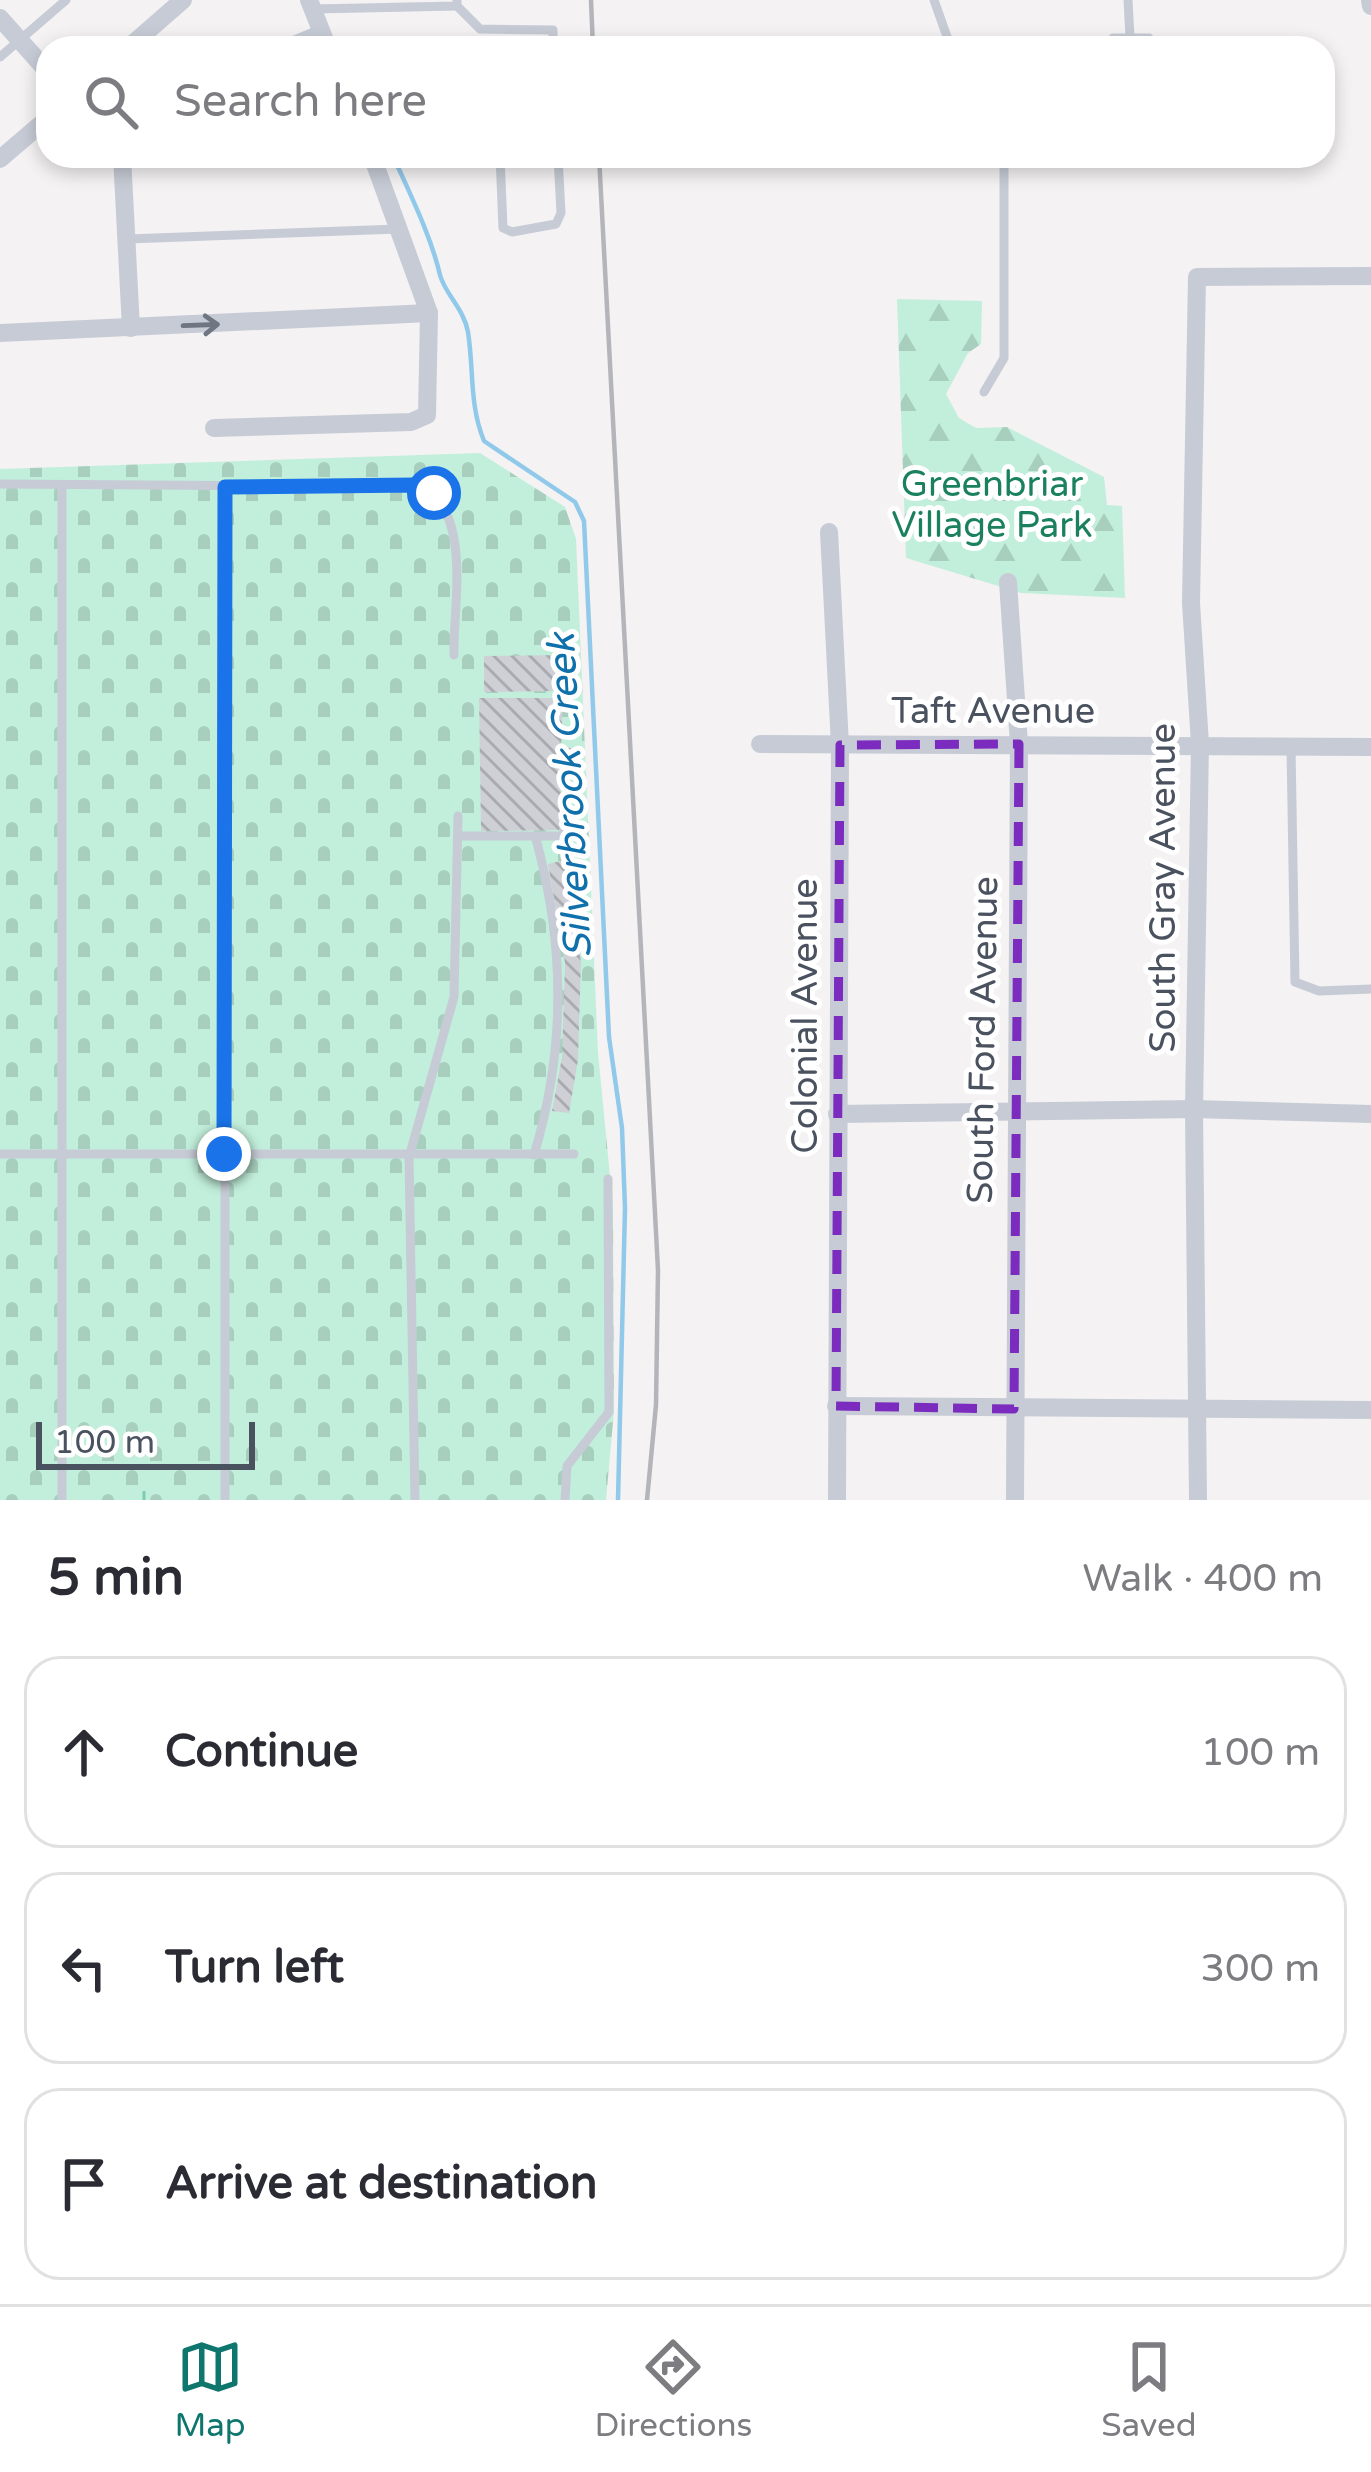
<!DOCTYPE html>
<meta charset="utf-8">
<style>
:root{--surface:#fff;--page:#f7f7f7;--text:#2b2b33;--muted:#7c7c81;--line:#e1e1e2;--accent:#0f766e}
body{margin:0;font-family:"Varela Round",sans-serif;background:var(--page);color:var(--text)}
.scale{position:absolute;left:36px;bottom:30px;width:219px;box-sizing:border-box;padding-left:12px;border:6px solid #4a515f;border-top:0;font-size:33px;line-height:42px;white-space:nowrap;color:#4a515f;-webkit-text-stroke:9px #fff;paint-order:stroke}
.stop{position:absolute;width:36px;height:36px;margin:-27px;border:9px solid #1a73e8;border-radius:50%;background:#fff}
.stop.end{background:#1a73e8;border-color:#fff;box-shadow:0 3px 12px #0008}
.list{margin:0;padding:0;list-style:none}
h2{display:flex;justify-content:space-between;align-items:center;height:156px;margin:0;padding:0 48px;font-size:51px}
h2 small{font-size:39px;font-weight:400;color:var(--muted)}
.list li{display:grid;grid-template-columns:78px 1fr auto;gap:36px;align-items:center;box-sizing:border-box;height:192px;margin:0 24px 24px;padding:0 24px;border:3px solid var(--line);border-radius:36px}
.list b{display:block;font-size:45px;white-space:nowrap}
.list em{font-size:39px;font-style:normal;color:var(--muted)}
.icon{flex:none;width:66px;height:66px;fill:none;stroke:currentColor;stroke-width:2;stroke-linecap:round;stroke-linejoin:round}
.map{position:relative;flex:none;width:1371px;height:1500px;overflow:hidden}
.search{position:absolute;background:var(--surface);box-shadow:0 6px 18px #0003;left:36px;right:36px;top:36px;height:132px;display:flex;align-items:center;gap:30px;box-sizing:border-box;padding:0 42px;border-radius:36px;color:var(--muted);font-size:45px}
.sheet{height:804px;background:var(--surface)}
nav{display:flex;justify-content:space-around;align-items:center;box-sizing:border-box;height:168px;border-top:3px solid var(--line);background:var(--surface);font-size:33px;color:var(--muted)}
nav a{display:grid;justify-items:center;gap:6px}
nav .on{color:var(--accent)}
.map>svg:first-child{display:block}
</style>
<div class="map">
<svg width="1371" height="1500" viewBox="0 0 1371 1500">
<defs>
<pattern id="forest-firs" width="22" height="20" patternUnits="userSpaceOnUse" patternTransform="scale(3)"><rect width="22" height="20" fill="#c2efdb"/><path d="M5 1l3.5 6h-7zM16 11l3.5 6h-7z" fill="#a8cfbe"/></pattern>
<pattern id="cemetery-stones" width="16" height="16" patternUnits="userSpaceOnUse" patternTransform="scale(3)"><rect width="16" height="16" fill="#c2efdb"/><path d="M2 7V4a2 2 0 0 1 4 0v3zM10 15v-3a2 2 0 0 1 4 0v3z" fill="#a8cfbe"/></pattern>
<pattern id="building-back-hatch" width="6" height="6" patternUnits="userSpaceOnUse" patternTransform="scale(3)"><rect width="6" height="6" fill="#cfd0d6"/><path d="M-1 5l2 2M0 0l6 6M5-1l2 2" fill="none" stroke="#aaabb1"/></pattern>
</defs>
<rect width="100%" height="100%" fill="#f4f2f2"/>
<polygon fill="url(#forest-firs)" points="897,299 982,301 981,344 968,353 946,394 959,418 976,428 1007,427 1104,477 1107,505 1122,506 1125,598 1021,593 906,558"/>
<polygon fill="url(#cemetery-stones)" points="480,453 565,507 576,539 598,1053 613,1207 614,1411 606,1500 0,1500 0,469"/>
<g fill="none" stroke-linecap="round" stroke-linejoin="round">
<path stroke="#91c9ea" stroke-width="4.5" d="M393,156C410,194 431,236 440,275C445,294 464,309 468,332C474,370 469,404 484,441L575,502L584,521L609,1037L622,1128L625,1208L618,1500"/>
</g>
<g fill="url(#building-back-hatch)">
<polygon points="565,655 561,748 574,748 575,773 561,773 560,830 481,831 479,698 554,698 554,691 484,692 484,656"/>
<polygon points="565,860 581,962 578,1060 569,1113 552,1111 562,1057 565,963 548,864"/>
</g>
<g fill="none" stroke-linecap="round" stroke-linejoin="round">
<polyline stroke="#7bccb2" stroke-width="3" stroke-dasharray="9 6" stroke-linecap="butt" points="144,1500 144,1485"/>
<g stroke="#c6cbd5" stroke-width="9">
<polyline points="934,0 951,48"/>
<polyline points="1128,0 1130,37"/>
<polyline points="457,6 480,29 553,30 553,48"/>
<polyline points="313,9 457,6 457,0"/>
<polyline points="1113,38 1149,38"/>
<polyline points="275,48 321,29"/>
<polyline points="0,57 66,0"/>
<polyline points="500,156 503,228 512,232 556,224 561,213 558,156"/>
<polyline points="128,239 398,229"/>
<polyline points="984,392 1004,358 1004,156"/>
<path d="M0,484L424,487C472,517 453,606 454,655"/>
<polyline points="225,487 225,1500"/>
<polyline points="1291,748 1295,982 1319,991 1371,989"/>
<polyline points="458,836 563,836 569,785"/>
<polyline points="0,1154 574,1154"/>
<path d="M534,1155C566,1048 565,945 536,839"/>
<polyline points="62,1500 62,485"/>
<polyline points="415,1500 409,1157 454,997 458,816"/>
<polyline points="565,1500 567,1466 609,1412 608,1179"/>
</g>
<g stroke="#c6cbd5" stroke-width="18">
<polyline points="309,0 328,48"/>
<polyline points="1370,0 1371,6"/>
<polyline points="0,18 48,72"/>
<polyline points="128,48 183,0"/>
<polyline points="122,156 131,328"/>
<polyline points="0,159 48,118"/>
<polyline points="0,333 429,313"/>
<polyline points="214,428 411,422 427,415 429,313 372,156"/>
<polyline points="829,532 840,745 837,1500"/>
<polyline points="1008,582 1019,744 1015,1500"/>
<polyline points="760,744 1371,747"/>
<polyline points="837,1114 1194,1109 1371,1114"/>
<polyline points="836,1406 1371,1410"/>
<polyline points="1198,1500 1194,1109 1200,744 1191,603 1197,277 1371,276"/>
</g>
<g stroke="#b4b5bb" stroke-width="4.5">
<polyline points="591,0 593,48"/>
<polyline points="599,156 658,1270 656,1405 647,1500"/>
</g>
</g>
<defs><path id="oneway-shaft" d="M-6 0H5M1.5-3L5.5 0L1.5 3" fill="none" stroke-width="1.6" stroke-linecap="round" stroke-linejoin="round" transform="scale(3)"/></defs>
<use stroke="#6f7682" href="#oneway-shaft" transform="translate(201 325) rotate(-2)"/>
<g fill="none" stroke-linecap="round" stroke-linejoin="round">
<polyline stroke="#1a73e8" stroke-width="15" points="224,1154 225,487 415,485 434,493"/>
</g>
<path fill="none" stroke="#7b2cbf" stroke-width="9" stroke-dasharray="24 15" stroke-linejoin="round" d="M1019,744L1014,1409L836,1406L840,745Z"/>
<g text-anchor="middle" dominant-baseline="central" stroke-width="10" stroke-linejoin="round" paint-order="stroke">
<g font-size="36" fill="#1a805e" stroke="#fff">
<text x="992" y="484">Greenbriar<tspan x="992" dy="41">Village Park</tspan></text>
</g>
<g font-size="36" fill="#4a515f" stroke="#fff">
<text x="993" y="711">Taft Avenue</text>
<text transform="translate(1163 888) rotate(-90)">South Gray Avenue</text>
<text transform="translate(805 1016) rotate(-90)">Colonial Avenue</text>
<text transform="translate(983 1040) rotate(-89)">South Ford Avenue</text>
</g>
<g font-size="39" font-style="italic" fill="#1070ab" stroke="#fff">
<text transform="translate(570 796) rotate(-93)">Silverbrook Creek</text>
</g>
</g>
</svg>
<div class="scale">100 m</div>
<div class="stop" style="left:434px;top:493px"></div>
<div class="stop end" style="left:224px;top:1154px"></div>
<div class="search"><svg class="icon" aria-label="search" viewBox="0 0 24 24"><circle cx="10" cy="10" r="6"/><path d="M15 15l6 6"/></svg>Search here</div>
</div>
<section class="sheet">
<h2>5 min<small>Walk · 400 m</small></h2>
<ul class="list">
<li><svg class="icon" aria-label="ahead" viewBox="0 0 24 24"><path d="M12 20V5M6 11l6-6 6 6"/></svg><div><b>Continue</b></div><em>100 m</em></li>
<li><svg class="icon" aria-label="left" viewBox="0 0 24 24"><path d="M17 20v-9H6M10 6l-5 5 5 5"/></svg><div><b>Turn left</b></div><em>300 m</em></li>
<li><svg class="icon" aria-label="arrive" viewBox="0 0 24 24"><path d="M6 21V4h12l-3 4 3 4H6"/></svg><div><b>Arrive at destination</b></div></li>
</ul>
</section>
<nav>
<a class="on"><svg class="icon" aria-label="map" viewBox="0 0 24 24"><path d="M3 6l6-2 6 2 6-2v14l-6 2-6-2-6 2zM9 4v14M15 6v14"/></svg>Map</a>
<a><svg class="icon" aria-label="directions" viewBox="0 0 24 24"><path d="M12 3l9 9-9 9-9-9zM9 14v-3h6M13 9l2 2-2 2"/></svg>Directions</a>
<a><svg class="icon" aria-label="saved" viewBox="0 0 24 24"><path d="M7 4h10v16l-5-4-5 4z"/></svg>Saved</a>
</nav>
